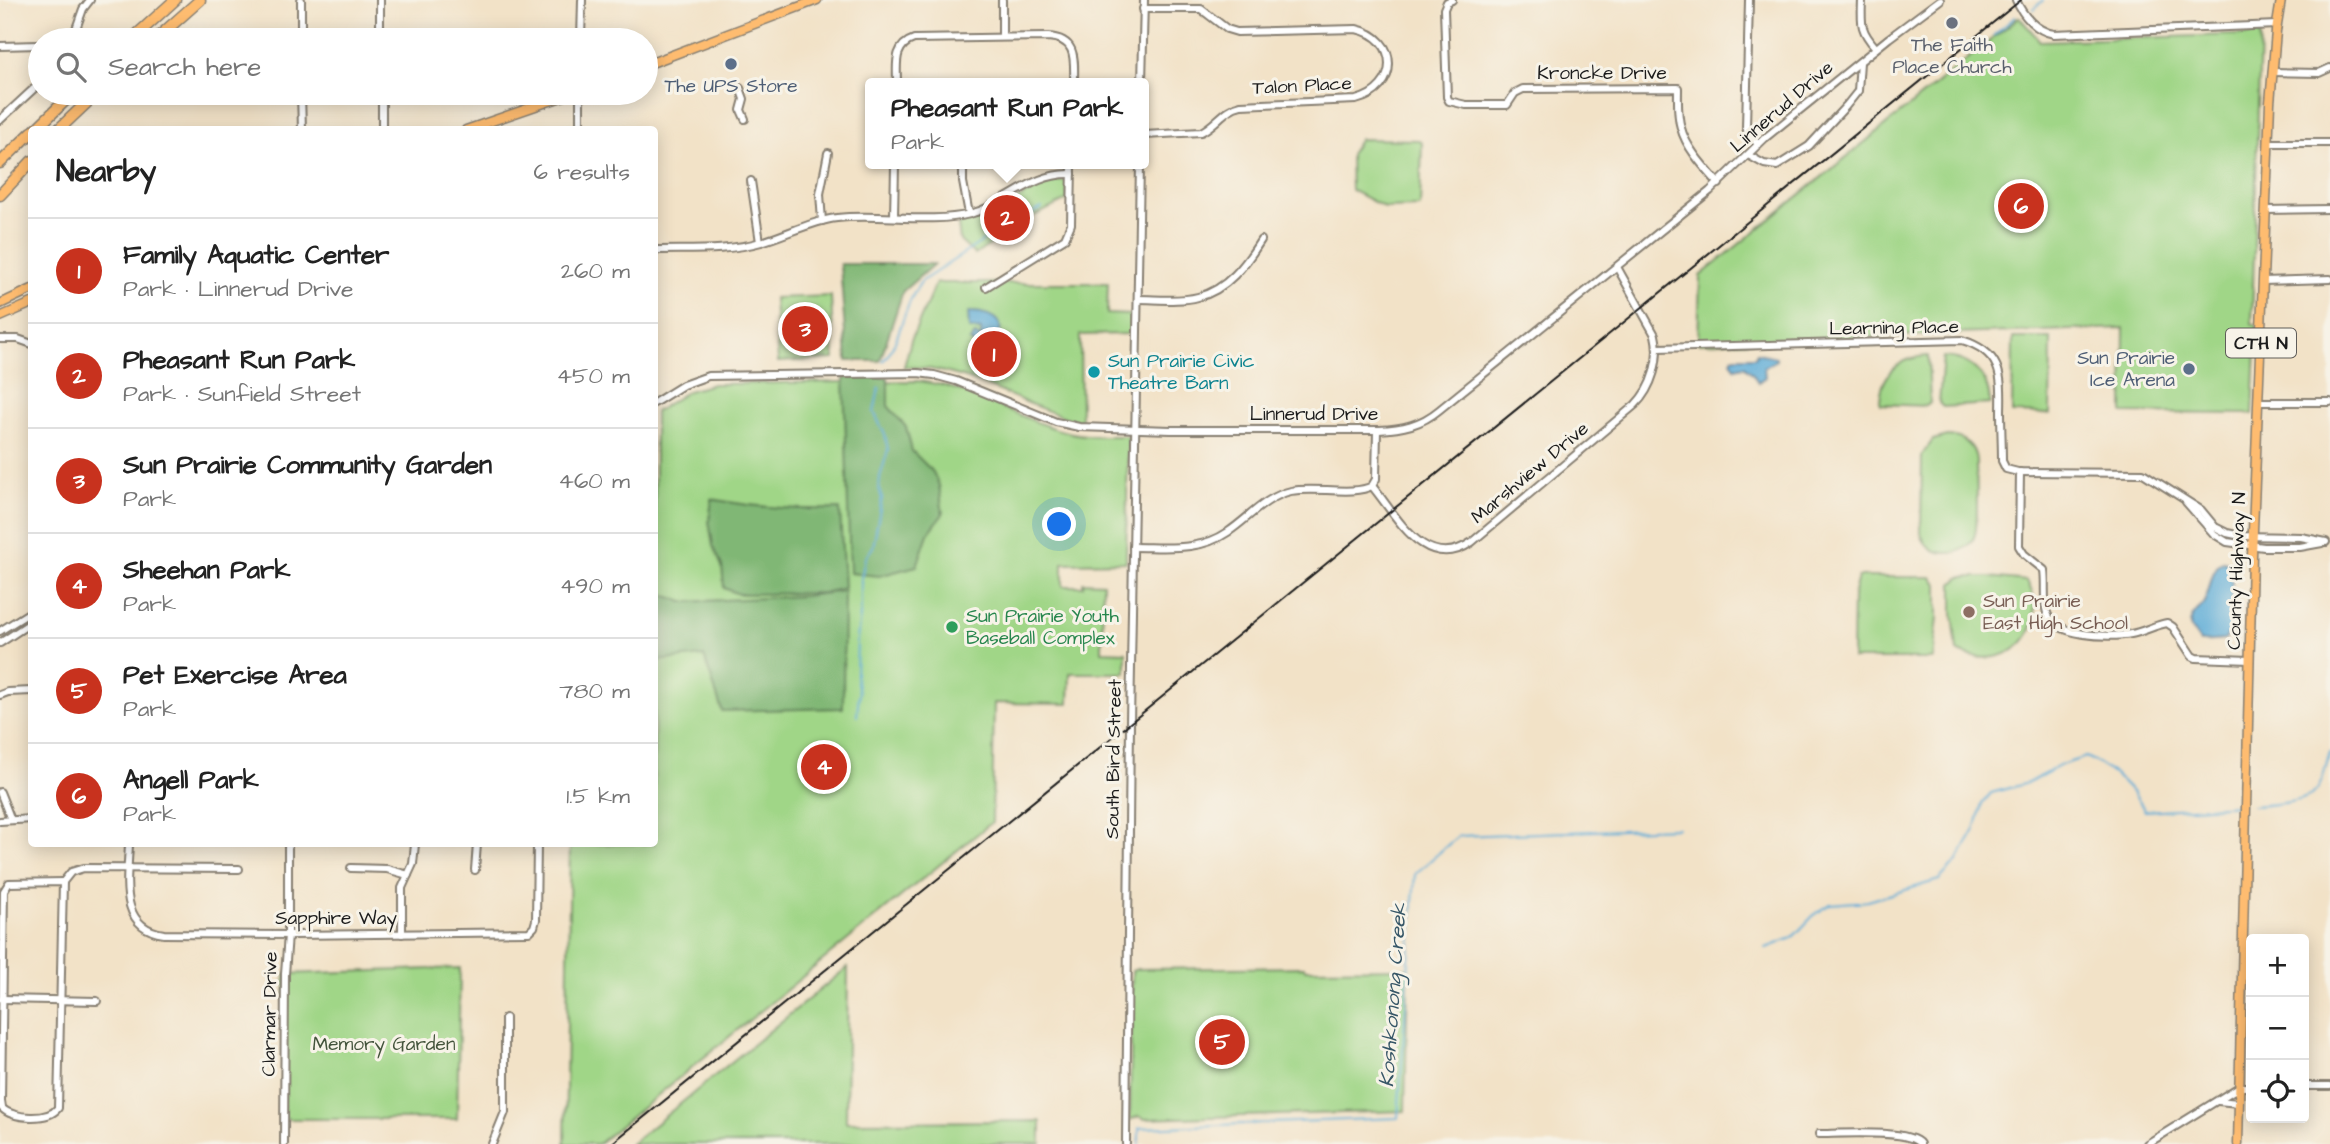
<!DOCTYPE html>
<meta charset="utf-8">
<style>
:root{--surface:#fff;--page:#f6f6f6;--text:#222;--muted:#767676;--line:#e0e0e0;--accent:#c8321e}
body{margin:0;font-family:"Architects Daughter",sans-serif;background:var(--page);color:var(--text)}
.controls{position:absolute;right:21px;bottom:21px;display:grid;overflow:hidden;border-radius:7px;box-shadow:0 4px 18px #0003}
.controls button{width:63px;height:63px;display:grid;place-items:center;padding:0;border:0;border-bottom:2px solid var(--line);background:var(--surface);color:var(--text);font:35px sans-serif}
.you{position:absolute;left:1060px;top:525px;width:24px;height:24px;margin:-18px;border:5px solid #fff;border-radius:50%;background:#1a73e8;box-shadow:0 0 0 10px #1a73e833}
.badge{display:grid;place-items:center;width:46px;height:46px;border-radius:50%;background:var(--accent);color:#fff;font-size:23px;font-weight:700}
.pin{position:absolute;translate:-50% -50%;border:4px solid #fff;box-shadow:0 2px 7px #0006}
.popup{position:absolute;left:865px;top:78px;width:284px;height:91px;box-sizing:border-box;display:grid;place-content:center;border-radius:7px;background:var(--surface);filter:drop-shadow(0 2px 5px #0005);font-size:23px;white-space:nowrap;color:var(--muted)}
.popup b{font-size:26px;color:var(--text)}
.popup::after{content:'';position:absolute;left:50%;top:100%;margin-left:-14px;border:14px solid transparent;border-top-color:var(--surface)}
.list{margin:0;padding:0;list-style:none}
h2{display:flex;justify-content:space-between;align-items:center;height:91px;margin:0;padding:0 28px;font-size:30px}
h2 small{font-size:23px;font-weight:400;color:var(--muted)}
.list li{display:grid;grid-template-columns:46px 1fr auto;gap:21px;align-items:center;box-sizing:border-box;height:105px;padding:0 28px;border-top:2px solid var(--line)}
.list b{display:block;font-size:26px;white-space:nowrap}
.list p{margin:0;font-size:23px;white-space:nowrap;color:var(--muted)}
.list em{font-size:23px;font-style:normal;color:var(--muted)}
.icon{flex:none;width:38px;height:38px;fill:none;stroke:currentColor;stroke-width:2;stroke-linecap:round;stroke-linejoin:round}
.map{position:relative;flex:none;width:2330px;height:1144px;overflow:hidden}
.search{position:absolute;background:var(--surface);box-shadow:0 4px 18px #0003;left:28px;top:28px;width:630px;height:77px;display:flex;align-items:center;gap:18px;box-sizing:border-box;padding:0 24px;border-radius:38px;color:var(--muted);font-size:26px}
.panel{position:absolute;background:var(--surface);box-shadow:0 4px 18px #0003;left:28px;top:126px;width:630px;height:721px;border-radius:7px}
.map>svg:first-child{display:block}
</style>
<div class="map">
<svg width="2330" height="1144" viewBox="0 0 2330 1144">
<rect width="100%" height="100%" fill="#f7f3e8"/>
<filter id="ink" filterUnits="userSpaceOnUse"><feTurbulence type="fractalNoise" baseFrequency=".0143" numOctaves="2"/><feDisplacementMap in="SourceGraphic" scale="14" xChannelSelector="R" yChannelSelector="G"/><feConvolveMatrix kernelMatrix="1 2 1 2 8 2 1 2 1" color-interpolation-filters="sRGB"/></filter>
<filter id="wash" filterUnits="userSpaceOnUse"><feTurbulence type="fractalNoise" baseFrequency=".00686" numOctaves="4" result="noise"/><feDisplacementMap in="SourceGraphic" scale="28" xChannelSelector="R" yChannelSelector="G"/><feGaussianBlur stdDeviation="1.57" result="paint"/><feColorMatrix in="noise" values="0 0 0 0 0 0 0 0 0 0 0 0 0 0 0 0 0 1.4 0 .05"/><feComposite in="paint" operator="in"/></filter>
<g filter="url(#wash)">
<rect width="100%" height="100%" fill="#f2e2c7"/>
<g fill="#a0d687" stroke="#5e7952" stroke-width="2">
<polygon points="2019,17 2040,41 2260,34 2252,324 2257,324 2253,414 2123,413 2124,328 1698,343 1700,276"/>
<polygon points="1360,139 1419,140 1422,143 1420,207 1385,208 1351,190 1350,154"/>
<polygon points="1055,181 1067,181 1067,200 1024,221 975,255 960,241 958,224 986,217 1045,184"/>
<path d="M936,283H1108L1107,314L1131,315V334L1080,335L1081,421L1075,420C1017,404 966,367 904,367L911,340Z"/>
<polygon points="831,296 834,359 778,362 774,298"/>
<polygon points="2013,338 2051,338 2050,414 2012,413"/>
<path d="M1928,356L1930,403L1926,406L1880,404C1880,375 1899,357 1928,356Z"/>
<path d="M1943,357C1971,358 1989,376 1990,404L1943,407L1939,403Z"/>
<path d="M918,381C969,386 1013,417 1063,431C1084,437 1107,436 1128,436L1126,562L1063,563V586H1083V582L1103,583L1102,651L1126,652V673H1070L1069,704L994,703L992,822L598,1144H565L570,844H654L655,412L688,391L713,384Z"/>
<path d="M1948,436C1963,437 1975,445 1976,461C1976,479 1979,518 1975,534C1972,547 1958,554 1945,553C1933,552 1924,545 1921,533L1922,455L1933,440Z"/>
<polygon points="1858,577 1932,577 1938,584 1938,617 1933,659 1852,659 1853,596"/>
<path d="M1960,577H1989L2027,581C2030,588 2034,595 2034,602C2040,648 1995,670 1957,651L1953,614V584Z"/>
<polygon points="848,967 846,1122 1041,1121 1041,1144 631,1144"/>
<polygon points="1304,967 1305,969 1408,968 1405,1111 1144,1119 1139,1116 1130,1120 1132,971 1137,969"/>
<polygon points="460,968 457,1119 284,1119 285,974"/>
</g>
<g fill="#80b774" stroke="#4e6a48" stroke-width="2">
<polygon points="840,264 934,264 903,291 880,361 847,361"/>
<polygon points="888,377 888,406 906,427 912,451 933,472 939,485 943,514 928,534 917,566 879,576 850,573 844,378"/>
<path d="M712,499C756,508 795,510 840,509L844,588L823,593L738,594L724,588L722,566L713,546L709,521Z"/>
<polygon points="654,580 655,591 683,602 804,596 844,591 843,708 722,711 704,656 655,661"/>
</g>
<g fill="#5dacd7" stroke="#3c647a" stroke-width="2">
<path d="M968,312C996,311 1015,328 986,348L975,345L970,341L975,335L981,338V330L969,329Z"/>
<polygon points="1757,353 1776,357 1776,360 1764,368 1765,377 1758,382 1752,373 1744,366 1735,368 1731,361 1733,357 1755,357"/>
<path d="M2223,561L2232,564V568L2231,630L2225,640L2200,642L2190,627C2190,615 2198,612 2204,602C2212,588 2209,571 2223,561Z"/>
</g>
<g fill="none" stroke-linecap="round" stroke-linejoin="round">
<g stroke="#5dacd7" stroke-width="2">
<polyline points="2034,9 2043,0"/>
<polyline points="1993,36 2015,17"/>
<path d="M883,361C901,342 903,304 922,281L989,237L1042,208"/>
<polyline points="857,716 859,693 856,676 857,640 861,608 861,579 865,558 873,547 882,498 879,490 880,477 888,450 885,435 874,412 879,388"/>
<path d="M2253,806C2269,805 2307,803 2317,790C2324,780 2326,764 2330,752"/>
<path d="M1766,948L1792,938L1814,915L1830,904L1868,901L1939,880L1957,861L1975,830L1982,804L1991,793L2028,783L2061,765L2086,757C2110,769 2132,787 2145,811L2238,805"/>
<polyline points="1139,1144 1139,1128 1398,1118 1415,874 1458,836 1677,828"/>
</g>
</g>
</g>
<g filter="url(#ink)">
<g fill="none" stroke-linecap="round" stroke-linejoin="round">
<g stroke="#877f72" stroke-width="10">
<g id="minor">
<polyline points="301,0 301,40"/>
<polyline points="380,0 380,40"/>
<path d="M1452,0L1447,2L1444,9L1447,97L1449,101L1466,105H1507L1515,93L1523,89L1678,88C1678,101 1677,115 1681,128C1686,148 1705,168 1719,184"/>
<polyline points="1749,0 1746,128 1750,136 1758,144"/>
<path d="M1862,0C1861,24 1860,30 1876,48"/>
<path d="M2016,0C2023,16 2036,31 2054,34L2277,25"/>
<path d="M1143,9H1201L1227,29L1237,32L1356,29C1400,38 1400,89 1356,100L1241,105C1225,108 1216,125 1201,132L1144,135"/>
<polyline points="1002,37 1002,0"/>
<polyline points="72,40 83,9 90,0"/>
<polyline points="581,40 582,0"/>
<polyline points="0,46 40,45"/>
<polyline points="2272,72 2319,73 2330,68"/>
<path d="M897,83C897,65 893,46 914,39L1048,37C1078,39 1074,60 1074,83"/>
<polyline points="1142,83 1144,0"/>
<polyline points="740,88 744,99 741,110 745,119"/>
<polyline points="301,93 302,130"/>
<polyline points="382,93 382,130"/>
<polyline points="0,120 40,83"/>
<polyline points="580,130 580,93"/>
<polyline points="2269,143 2330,143"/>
<polyline points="1748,155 1764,164 1777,166 1809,146 1846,106 1858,91 1860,62"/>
<polyline points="963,164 963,182 969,214"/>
<polyline points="751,181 760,242"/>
<polyline points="2266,210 2330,209"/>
<polyline points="894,217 895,164"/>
<polyline points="822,221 820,194 828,153"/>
<path d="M654,250C689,249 727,252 761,242C786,235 811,221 837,218C878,213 930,224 970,214C1008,204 1030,173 1072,174"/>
<polyline points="2263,281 2330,279"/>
<polyline points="986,287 1065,238 1071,224 1072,164"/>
<path d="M1138,299C1157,299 1180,302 1198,297C1227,290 1246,264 1261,240"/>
<polyline points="0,339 18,339 32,344"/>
<path d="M1658,348L1962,340C2001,352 2002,374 2001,410C2001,427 2002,444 2002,461L2006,469L2018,472L2143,473L2201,510L2215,527L2227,533L2241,536L2301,537L2326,542"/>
<polyline points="2258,402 2330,402"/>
<path d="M654,403L683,385L708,376L918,373L934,375L956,381L1056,422L1079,427L1171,430H1379C1402,429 1421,425 1439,410L1710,191L1765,138L1889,38L1940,0"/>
<path d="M2020,472L2019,546L2024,554L2044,570C2046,584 2043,600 2047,613C2054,637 2111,638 2131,634C2143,632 2155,625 2167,623L2173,627L2192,656L2196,658L2250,660"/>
<path d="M1372,486C1397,516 1425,574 1472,542L1635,405C1652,388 1661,359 1655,335L1617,267"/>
<polyline points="1372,486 1376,479 1377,430"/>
<polyline points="2186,502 2214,534 2227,542 2264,547 2300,547 2322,543"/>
<path d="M1133,547C1166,547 1199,552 1228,532C1249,518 1265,497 1291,491C1314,486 1354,496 1372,486"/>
<polyline points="0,631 32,611"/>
<polyline points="0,643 32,622"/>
<polyline points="0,695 8,692 32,691"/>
<polyline points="0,792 11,820"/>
<polyline points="0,821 32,819"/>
<path d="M129,844C128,877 117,928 164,934L294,935L529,932L534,927L536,920L537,844"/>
<polyline points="351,868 387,869 408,875"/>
<polyline points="475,870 477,844"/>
<path d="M63,882L58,1108C48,1121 13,1119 2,1108L1,1101L4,891L9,883Z"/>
<polyline points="63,882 71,872 84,868 239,869"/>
<polyline points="402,934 402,888 413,864 415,844"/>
<polyline points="2,999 97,1001"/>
<polyline points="2304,1086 2330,1086"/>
<polyline points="2218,1101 2238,1103"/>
<path d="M1819,1134C1839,1134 1910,1129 1920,1144"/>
<polyline points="284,1144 285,974 288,935 288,844"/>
<polyline points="492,1144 505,1112 505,1018"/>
<polyline points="1126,1144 1130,723 1140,164"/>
<polyline points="2147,1144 2239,1087 2251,1087"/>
</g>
</g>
<g stroke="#877f72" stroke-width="11">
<g id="major">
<polyline points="646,65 817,0"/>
<polyline points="466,130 573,93"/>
<polyline points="0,304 32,289"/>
<polyline points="0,317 32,303"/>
<polyline points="2238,1144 2252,556 2270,103 2276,31 2281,0"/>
</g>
</g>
<g stroke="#877f72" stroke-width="13">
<g id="highway">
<polyline points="131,40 175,0"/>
<polyline points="155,40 200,0"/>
<polyline points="35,130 73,93"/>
<polyline points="58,130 97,93"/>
<polyline points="0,163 32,132"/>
<polyline points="0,195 32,161"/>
</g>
</g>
<use href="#minor" stroke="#fff" stroke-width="6"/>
<use href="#major" stroke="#febc70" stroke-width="8"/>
<use href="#highway" stroke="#febc70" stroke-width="10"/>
<polyline stroke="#1c1c1c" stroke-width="2" points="611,1144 2021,0"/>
</g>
</g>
<circle fill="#6b7280" stroke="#f7f3e8" stroke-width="2.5" cx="1952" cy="23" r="7"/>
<g fill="#5c6f8a" stroke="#f7f3e8" stroke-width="2.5">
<circle cx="731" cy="64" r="7"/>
<circle cx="2189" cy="369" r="7"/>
</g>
<circle fill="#0f9aa8" stroke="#f7f3e8" stroke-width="2.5" cx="1094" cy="372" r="7"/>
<circle fill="#8d6e63" stroke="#f7f3e8" stroke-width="2.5" cx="1969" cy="612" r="7"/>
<circle fill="#2e9e5b" stroke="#f7f3e8" stroke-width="2.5" cx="952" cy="627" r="7"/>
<g text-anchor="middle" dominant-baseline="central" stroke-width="6" stroke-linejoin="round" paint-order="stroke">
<rect fill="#f7f3e8" stroke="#5e5c59" stroke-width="2" x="2226" y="328.5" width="70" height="29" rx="5"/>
<g font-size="18" font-weight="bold" fill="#1c1c1c">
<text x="2261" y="343">CTH N</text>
</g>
<g font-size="19" fill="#5b616d" stroke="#f7f3e8">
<text x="1952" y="45">The Faith<tspan x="1952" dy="22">Place Church</tspan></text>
</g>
<g font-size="19" fill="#1c1c1c" stroke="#f7f3e8">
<text x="1602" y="73">Kroncke Drive</text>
<text transform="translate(1302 86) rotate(-3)">Talon Place</text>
<text transform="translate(1782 107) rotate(-41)">Linnerud Drive</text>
<text transform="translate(1894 328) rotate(-1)">Learning Place</text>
<text x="1314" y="414">Linnerud Drive</text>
<text transform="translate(1530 473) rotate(-40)">Marshview Drive</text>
<text transform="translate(2237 571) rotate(-88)">County Highway N</text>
<text transform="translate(1114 759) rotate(-89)">South Bird Street</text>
<text x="336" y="918">Sapphire Way</text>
<text transform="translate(270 1014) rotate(-89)">Clarmar Drive</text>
</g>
<g font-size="19" fill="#4e5e75" stroke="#f7f3e8">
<text x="731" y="86">The UPS Store</text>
<text x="2175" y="358" text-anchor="end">Sun Prairie<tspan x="2175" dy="22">Ice Arena</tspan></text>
</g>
<g font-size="19" fill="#0d838f" stroke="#f7f3e8" text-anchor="start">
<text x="1108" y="361">Sun Prairie Civic<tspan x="1108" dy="22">Theatre Barn</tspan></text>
</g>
<g font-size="19" fill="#785e54" stroke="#f7f3e8" text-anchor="start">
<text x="1983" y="601">Sun Prairie<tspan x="1983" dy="22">East High School</tspan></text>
</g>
<g font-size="19" fill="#27864d" stroke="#f7f3e8" text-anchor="start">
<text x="966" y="616">Sun Prairie Youth<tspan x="966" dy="22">Baseball Complex</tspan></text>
</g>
<g font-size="19" fill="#44543c" stroke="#f7f3e8">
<text x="384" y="1044">Memory Garden</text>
</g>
<g font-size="21" font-style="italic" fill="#365667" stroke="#f7f3e8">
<text transform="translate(1393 995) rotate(-86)">Koshkonong Creek</text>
</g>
</g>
</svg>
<div class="controls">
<button>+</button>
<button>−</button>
<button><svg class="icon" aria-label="locate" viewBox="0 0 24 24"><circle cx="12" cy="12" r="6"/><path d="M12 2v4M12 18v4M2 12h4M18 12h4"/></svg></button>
</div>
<div class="you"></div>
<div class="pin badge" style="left:994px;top:354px">1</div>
<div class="pin badge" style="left:1007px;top:218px">2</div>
<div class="popup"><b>Pheasant Run Park</b>Park</div>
<div class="pin badge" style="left:805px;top:329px">3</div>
<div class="pin badge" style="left:824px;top:767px">4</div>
<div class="pin badge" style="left:1222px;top:1042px">5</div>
<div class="pin badge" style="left:2021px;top:206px">6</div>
<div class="search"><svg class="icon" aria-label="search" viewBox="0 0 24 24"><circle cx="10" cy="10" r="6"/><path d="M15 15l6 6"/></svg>Search here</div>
<section class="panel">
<h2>Nearby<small>6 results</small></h2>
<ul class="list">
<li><span class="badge">1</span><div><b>Family Aquatic Center</b><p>Park · Linnerud Drive</p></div><em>260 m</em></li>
<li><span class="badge">2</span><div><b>Pheasant Run Park</b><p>Park · Sunfield Street</p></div><em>450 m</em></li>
<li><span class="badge">3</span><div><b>Sun Prairie Community Garden</b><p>Park</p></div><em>460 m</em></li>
<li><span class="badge">4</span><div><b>Sheehan Park</b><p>Park</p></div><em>490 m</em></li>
<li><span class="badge">5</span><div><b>Pet Exercise Area</b><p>Park</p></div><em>780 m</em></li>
<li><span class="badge">6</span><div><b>Angell Park</b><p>Park</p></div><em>1.5 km</em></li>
</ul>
</section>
</div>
